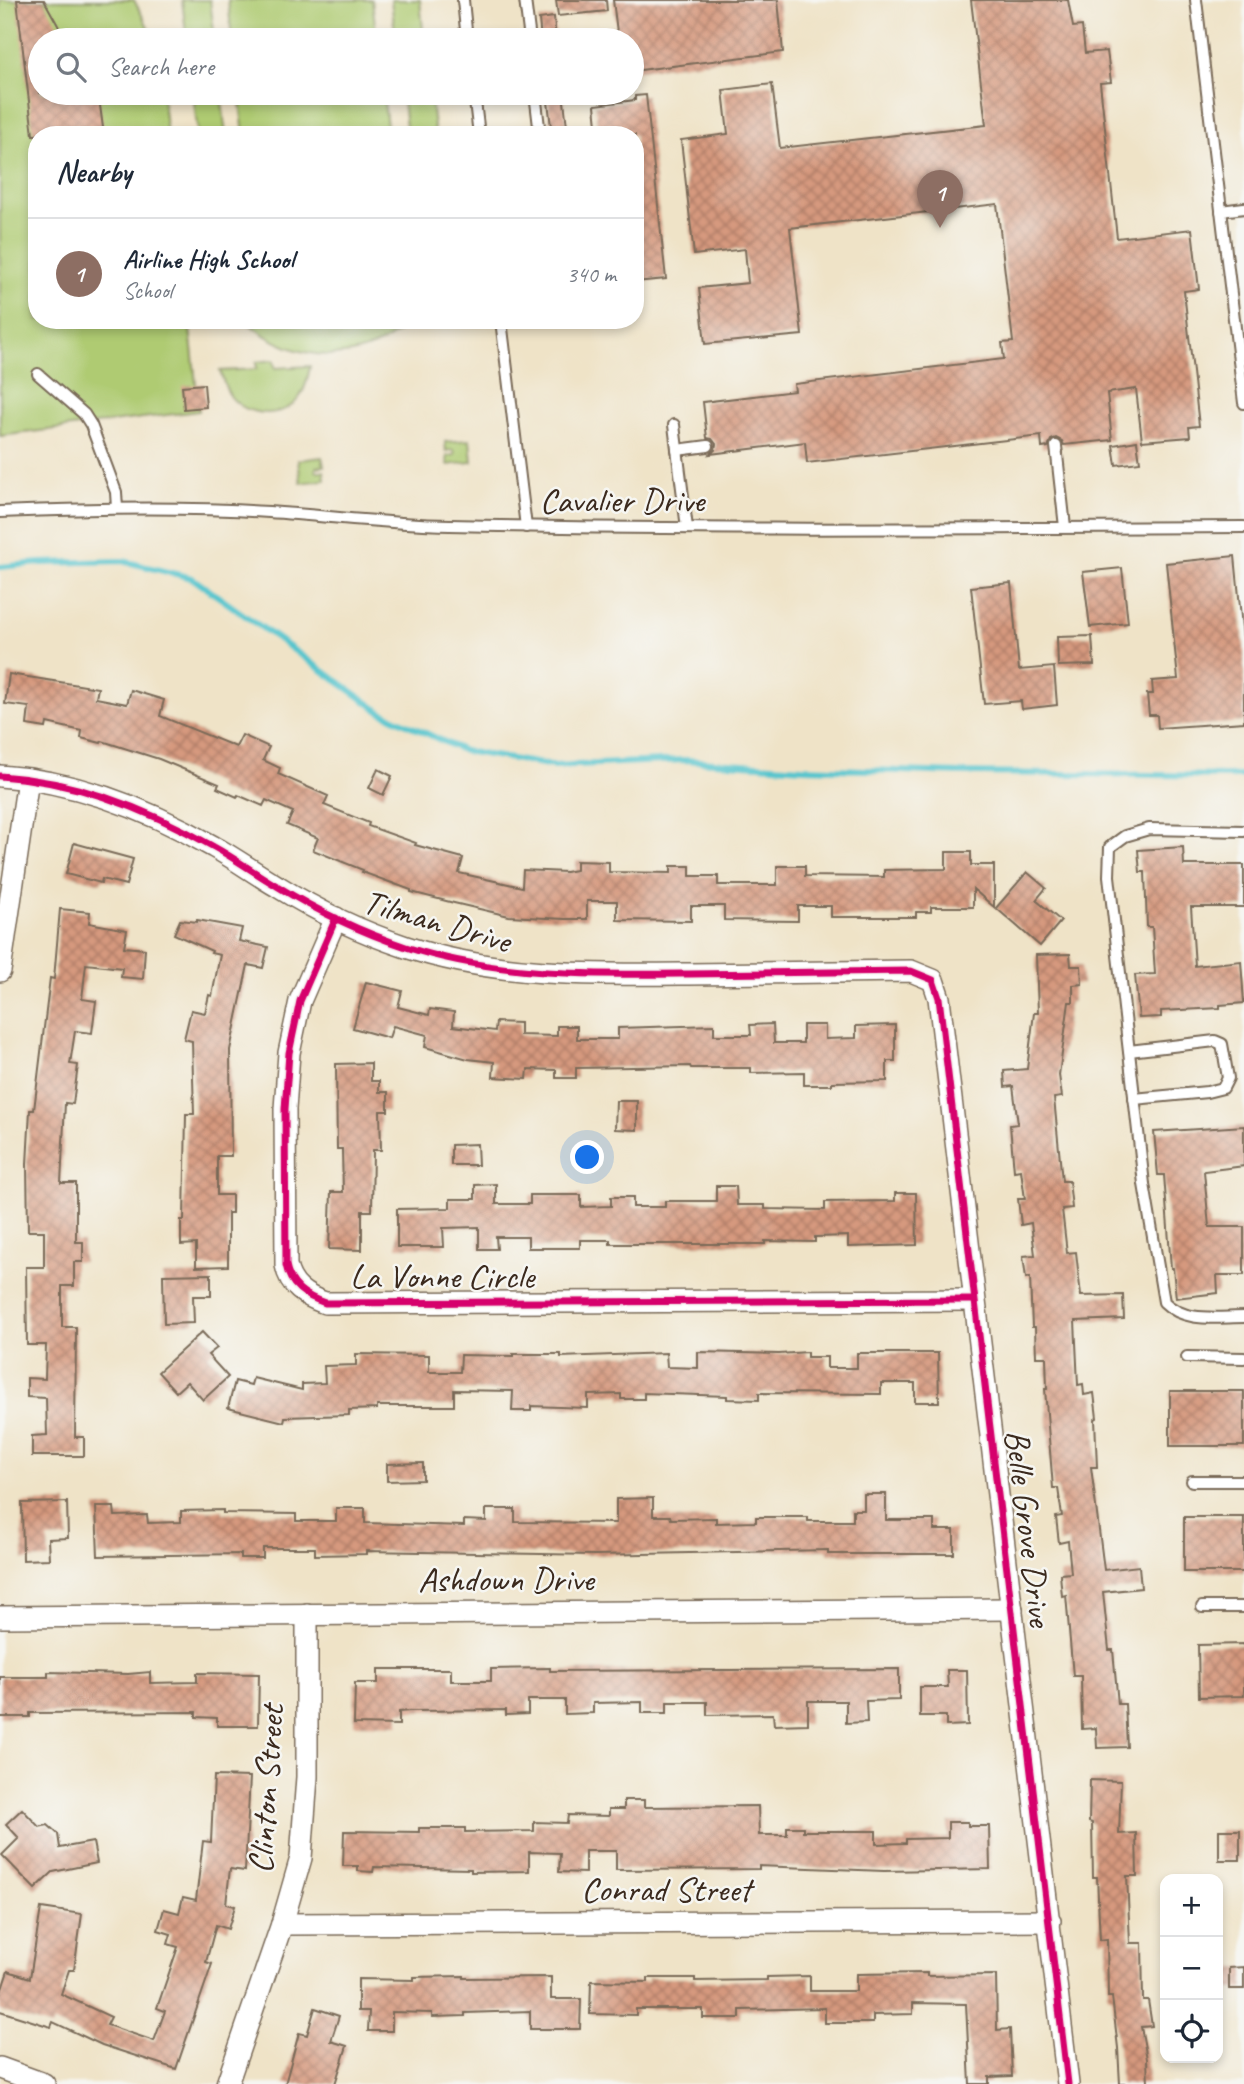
<!DOCTYPE html>
<meta charset="utf-8">
<style>
:root{--surface:#fff;--page:#f6f6f7;--text:#1f2937;--muted:#747a83;--line:#e0e1e3;--accent:#0b8043}
body{margin:0;font-family:Caveat,sans-serif;background:var(--page);color:var(--text)}
.controls{position:absolute;right:21px;bottom:21px;display:grid;overflow:hidden;border-radius:14px;box-shadow:0 4px 10px #0003}
.controls button{width:63px;height:63px;display:grid;place-items:center;padding:0;border:0;border-bottom:2px solid var(--line);background:var(--surface);color:var(--text);font:35px sans-serif}
.you{position:absolute;left:588px;top:1158px;width:24px;height:24px;margin:-18px;border:5px solid #fff;border-radius:50%;background:#1a73e8;box-shadow:0 0 0 10px #1a73e833}
.badge{display:grid;place-items:center;width:46px;height:46px;border-radius:50%;background:var(--accent);color:#fff;font-size:23px;font-weight:700}
.pin{position:absolute;translate:-50% -58px;filter:drop-shadow(0 2px 4px #0008)}
.pin::after{content:'';position:absolute;top:37px;width:24px;height:21px;background:inherit;clip-path:polygon(0 0,100% 0,50% 100%)}
.list{margin:0;padding:0;list-style:none}
h2{display:flex;justify-content:space-between;align-items:center;height:91px;margin:0;padding:0 28px;font-size:30px}
h2 small{font-size:23px;font-weight:400;color:var(--muted)}
.list li{display:grid;grid-template-columns:46px 1fr auto;gap:21px;align-items:center;box-sizing:border-box;height:112px;padding:0 28px;border-top:2px solid var(--line)}
.list b{display:block;font-size:26px;white-space:nowrap}
.list p{margin:0;font-size:23px;white-space:nowrap;color:var(--muted)}
.list em{font-size:23px;font-style:normal;color:var(--muted)}
.icon{flex:none;width:38px;height:38px;fill:none;stroke:currentColor;stroke-width:2;stroke-linecap:round;stroke-linejoin:round}
.map{position:relative;flex:none;width:1244px;height:2084px;overflow:hidden}
.search{position:absolute;background:var(--surface);box-shadow:0 4px 10px #0003;left:28px;top:28px;width:616px;height:77px;display:flex;align-items:center;gap:18px;box-sizing:border-box;padding:0 24px;border-radius:38px;color:var(--muted);font-size:26px}
.panel{position:absolute;background:var(--surface);box-shadow:0 4px 10px #0003;left:28px;top:126px;width:616px;height:203px;border-radius:28px}
.map>svg:first-child{display:block}
</style>
<div class="map">
<svg width="1244" height="2084" viewBox="0 0 1244 2084">
<defs>
<pattern id="building-cross-hatch" width="8" height="8" patternUnits="userSpaceOnUse" patternTransform="scale(1.75)"><rect width="8" height="8" fill="#d6997e"/><path d="M0 0l8 8M0 8l8-8" fill="none" stroke="#af7d67"/></pattern>
</defs>
<rect width="100%" height="100%" fill="#f6f6f2"/>
<filter id="ink" filterUnits="userSpaceOnUse"><feTurbulence type="fractalNoise" baseFrequency=".0143" numOctaves="2"/><feDisplacementMap in="SourceGraphic" scale="14" xChannelSelector="R" yChannelSelector="G"/><feConvolveMatrix kernelMatrix="1 2 1 2 8 2 1 2 1" color-interpolation-filters="sRGB"/></filter>
<filter id="wash" filterUnits="userSpaceOnUse"><feTurbulence type="fractalNoise" baseFrequency=".00686" numOctaves="4" result="noise"/><feDisplacementMap in="SourceGraphic" scale="28" xChannelSelector="R" yChannelSelector="G"/><feGaussianBlur stdDeviation="1.57" result="paint"/><feColorMatrix in="noise" values="0 0 0 0 0 0 0 0 0 0 0 0 0 0 0 0 0 1.4 0 .05"/><feComposite in="paint" operator="in"/></filter>
<g filter="url(#wash)">
<rect width="100%" height="100%" fill="#efe3c7"/>
<g fill="#afcb72" stroke="#757a48" stroke-width="2">
<polygon points="0,0 134,0 155,40 40,40 40,93 162,93 167,135 37,135 37,320 189,320 199,411 0,436"/>
<polygon points="182,0 210,0 215,40 187,40"/>
<polygon points="228,0 372,0 377,40 232,40"/>
<polygon points="391,0 420,0 424,40 396,40"/>
<polygon points="193,93 221,93 226,135 198,135"/>
<polygon points="239,93 383,93 388,135 244,135"/>
<polygon points="402,93 430,93 435,135 407,135"/>
<path d="M245,320H293L323,328H339L365,320H412C363,368 295,365 245,320Z"/>
<path d="M274,360L275,368L310,366C308,377 306,388 299,398C283,419 247,417 231,397C225,389 223,380 220,371L257,369L256,362Z"/>
<polygon points="470,440 472,462 448,465 447,456 455,455 454,450 446,451 445,442"/>
<polygon points="322,457 324,466 316,467 316,471 324,471 325,480 301,483 298,460"/>
</g>
<g fill="none" stroke-linecap="round" stroke-linejoin="round">
<polyline stroke="#57c5cd" stroke-width="6" points="0,567 39,563 123,561 192,578 381,712 464,751 554,766 685,760 803,768 963,773 1244,776"/>
</g>
<g id="blocks">
<g fill="url(#building-cross-hatch)">
<polygon points="17,0 44,0 66,40 40,40 40,93 80,93 82,99 99,98 104,135 33,135"/>
<polygon points="556,0 606,0 607,11 558,16"/>
<polygon points="613,0 778,0 783,52 632,71 632,40 618,40"/>
<polygon points="971,0 1068,0 1073,27 1082,26 1085,53 1107,51 1111,82 1100,83 1117,238 1192,229 1199,289 1184,291 1199,426 1189,427 1190,437 1142,441 1136,389 1107,393 1112,440 1064,445 1062,441 1056,438 1051,440 1048,447 1042,448 1041,436 807,463 805,442 710,454 715,450 716,444 712,439 707,438 703,402 795,391 794,384 1004,359 1002,343 1013,342 997,204 790,228 802,335 705,344 699,288 748,283 745,249 694,255 681,140 728,134 723,90 772,84 780,148 986,125"/>
<polygon points="554,17 556,40 541,40 539,19"/>
<polygon points="547,93 563,93 568,135 552,135"/>
<polygon points="646,95 666,279 635,282 635,135 598,135 595,105 635,100 635,96"/>
<polygon points="204,384 206,407 184,409 182,386"/>
<polygon points="1137,441 1140,462 1116,465 1113,445"/>
<polygon points="1235,556 1244,648 1244,722 1158,728 1157,715 1149,715 1147,694 1153,694 1152,681 1178,679 1166,563"/>
<polygon points="1122,568 1128,623 1090,627 1083,572"/>
<polygon points="1011,583 1019,670 1054,667 1057,705 1022,709 1021,701 984,704 971,587"/>
<polygon points="1092,636 1094,665 1058,666 1057,637"/>
<polygon points="9,674 98,688 96,698 127,704 131,690 164,700 160,716 236,747 242,735 269,747 263,760 280,768 278,774 328,796 324,805 369,823 368,826 416,843 415,845 463,858 459,873 522,887 523,870 566,872 576,870 576,861 609,862 609,872 671,873 671,866 690,866 690,876 718,876 718,885 777,885 777,866 805,866 805,876 884,877 884,870 946,869 946,852 971,852 971,865 994,865 994,907 973,889 973,907 931,907 931,912 916,912 916,917 831,917 831,906 798,906 798,921 724,920 724,906 691,906 691,921 617,920 617,901 587,901 587,919 565,919 509,916 454,903 411,892 411,890 362,872 363,870 313,850 318,838 287,825 293,812 266,800 263,806 238,795 237,797 217,788 219,784 159,759 102,741 101,743 81,738 82,731 47,723 46,728 27,725 29,707 5,704"/>
<polygon points="378,769 392,776 383,795 369,788"/>
<polygon points="74,843 133,859 126,885 102,879 101,883 66,874"/>
<polygon points="1183,847 1184,865 1244,865 1244,907 1191,907 1195,966 1241,961 1244,1003 1220,1005 1220,1008 1161,1011 1161,1017 1139,1018 1135,975 1155,974 1152,927 1147,927 1145,872 1140,872 1138,850"/>
<polygon points="1027,872 1046,888 1036,900 1061,921 1040,946 996,908"/>
<polygon points="60,909 90,912 89,923 127,930 124,947 145,949 143,979 121,977 122,968 86,964 82,999 96,1001 92,1033 75,1031 70,1064 78,1065 73,1104 65,1103 61,1183 76,1183 76,1242 83,1242 83,1262 74,1262 74,1286 62,1286 62,1327 76,1327 75,1437 84,1437 84,1456 32,1456 32,1436 47,1435 46,1398 27,1397 27,1378 45,1379 46,1345 27,1345 26,1267 44,1267 44,1231 28,1231 27,1164 30,1110 34,1110 50,978 54,979"/>
<polygon points="180,920 197,922 197,920 242,928 239,941 268,947 263,968 248,965 230,1050 231,1156 217,1156 217,1195 232,1195 232,1213 228,1213 228,1266 196,1267 196,1244 181,1245 181,1220 184,1220 186,1114 194,1114 192,1041 184,1039 191,1010 205,1013 209,995 212,996 220,955 211,953 212,951 174,934"/>
<polygon points="1070,954 1071,966 1081,966 1082,984 1073,985 1073,1002 1069,1002 1059,1075 1062,1097 1054,1098 1062,1181 1069,1181 1072,1208 1062,1209 1067,1253 1076,1252 1081,1296 1123,1295 1124,1319 1075,1321 1078,1385 1083,1384 1084,1395 1094,1393 1097,1418 1095,1419 1097,1467 1091,1467 1104,1570 1139,1566 1141,1588 1103,1592 1109,1650 1113,1650 1118,1704 1125,1704 1127,1747 1097,1748 1096,1728 1082,1729 1081,1676 1073,1676 1066,1595 1062,1596 1060,1574 1071,1573 1068,1541 1059,1543 1056,1517 1062,1516 1058,1488 1053,1488 1045,1389 1047,1389 1046,1357 1036,1357 1035,1327 1032,1327 1030,1277 1026,1278 1023,1256 1035,1255 1031,1223 1021,1225 1018,1199 1025,1199 1021,1170 1014,1171 1010,1125 1018,1124 1013,1086 1005,1087 1004,1071 1027,1069 1034,1013 1038,1013 1036,955"/>
<polygon points="366,982 402,991 398,1007 429,1015 430,1009 454,1012 453,1026 495,1031 496,1022 520,1023 520,1035 557,1036 557,1026 577,1026 577,1039 618,1039 618,1028 714,1025 714,1035 751,1035 750,1025 773,1024 774,1043 803,1043 803,1025 825,1025 825,1039 856,1038 856,1026 895,1025 895,1061 887,1061 887,1081 832,1082 832,1085 804,1085 804,1072 751,1073 751,1068 691,1068 690,1066 576,1068 576,1078 556,1078 556,1070 528,1069 527,1079 493,1077 494,1062 468,1059 425,1047 427,1035 393,1026 389,1038 353,1028"/>
<polygon points="371,1063 371,1081 379,1081 379,1092 388,1092 388,1111 380,1111 381,1150 373,1150 372,1211 362,1211 362,1250 329,1249 331,1192 343,1192 342,1149 337,1149 336,1064"/>
<polygon points="616,1101 637,1101 637,1130 615,1129"/>
<polygon points="1244,1126 1244,1166 1204,1171 1209,1227 1244,1227 1244,1275 1217,1275 1218,1293 1176,1298 1173,1268 1171,1268 1164,1175 1158,1175 1154,1132"/>
<polygon points="477,1144 478,1165 451,1165 451,1145"/>
<polygon points="496,1184 496,1204 530,1204 530,1195 581,1195 581,1207 611,1206 611,1197 633,1197 633,1207 665,1207 665,1201 716,1201 716,1186 736,1186 737,1205 765,1205 765,1209 825,1210 825,1202 895,1201 895,1193 916,1193 917,1245 848,1247 848,1236 815,1237 815,1242 765,1241 765,1244 610,1244 610,1240 580,1240 580,1248 528,1248 528,1237 496,1237 497,1249 479,1249 479,1227 443,1228 444,1247 397,1247 397,1209 450,1208 450,1199 475,1199 475,1185"/>
<polygon points="211,1274 211,1296 193,1296 194,1323 164,1324 163,1275"/>
<polygon points="202,1332 217,1348 208,1355 228,1377 203,1400 187,1382 176,1392 158,1372"/>
<polygon points="698,1352 779,1354 807,1352 807,1357 827,1357 827,1368 857,1368 857,1353 938,1353 939,1402 915,1402 915,1383 881,1383 881,1394 759,1393 759,1400 727,1399 727,1396 644,1393 644,1399 621,1399 621,1394 588,1395 588,1408 531,1406 531,1411 512,1411 513,1391 454,1390 454,1406 377,1406 377,1409 349,1410 349,1415 285,1417 284,1422 228,1408 235,1381 251,1385 253,1378 302,1390 302,1384 325,1383 324,1366 356,1365 356,1354 429,1355 429,1372 460,1372 461,1355 513,1356 513,1354 561,1354 561,1357 666,1353 667,1367 698,1368"/>
<rect x="1170" y="1391" width="74" height="55"/>
<polygon points="423,1463 423,1480 387,1481 387,1464"/>
<polygon points="864,1494 886,1494 886,1520 934,1520 934,1530 954,1530 954,1554 828,1554 828,1550 595,1555 366,1551 366,1554 315,1555 315,1548 263,1548 263,1558 241,1558 241,1554 98,1556 96,1507 114,1507 115,1516 147,1515 148,1523 181,1522 181,1511 223,1510 223,1513 296,1514 296,1521 336,1521 336,1508 365,1508 365,1523 464,1526 464,1520 486,1521 486,1509 515,1509 515,1522 616,1523 616,1499 653,1498 653,1516 670,1516 671,1519 716,1518 716,1523 756,1522 756,1517 808,1517 808,1521 853,1521 853,1510 864,1510"/>
<polygon points="67,1502 68,1538 48,1539 49,1559 23,1560 22,1503"/>
<rect x="1184" y="1517" width="60" height="55"/>
<polygon points="1244,1644 1244,1696 1199,1697 1198,1645"/>
<polygon points="550,1668 550,1671 899,1669 899,1700 866,1701 867,1722 846,1723 846,1701 808,1701 808,1724 774,1725 773,1714 707,1715 707,1702 667,1702 667,1713 642,1713 642,1702 593,1703 593,1713 565,1714 565,1700 528,1700 528,1714 506,1715 506,1710 410,1711 399,1712 399,1725 354,1724 355,1683 378,1683 378,1669 451,1669 451,1681 491,1681 491,1669"/>
<polygon points="947,1670 967,1670 968,1725 946,1726 946,1716 920,1716 920,1687 948,1687"/>
<polygon points="48,1672 128,1674 150,1672 150,1683 197,1682 197,1673 259,1674 258,1726 217,1726 217,1718 196,1717 196,1712 30,1713 30,1717 0,1717 0,1677 48,1677"/>
<polygon points="214,1776 250,1777 245,1871 230,1869 226,1904 235,1906 228,1929 216,1925 206,1962 212,1964 176,2069 102,2045 53,2022 51,2027 0,2011 0,1995 8,1971 30,1978 41,1908 82,1914 74,1970 69,1970 61,1994 111,2017 107,2025 154,2041 165,2011 157,2008 178,1947 168,1944 171,1934 158,1930 164,1909 179,1913 183,1897 196,1900 203,1841 211,1842"/>
<polygon points="1090,1780 1121,1781 1119,1834 1136,1833 1137,1876 1127,1876 1130,1943 1142,1943 1143,2000 1148,2000 1152,2026 1141,2027 1147,2059 1148,2084 1120,2084 1118,2048 1112,1997 1108,1997 1107,1939 1100,1940 1097,1877 1093,1877 1092,1823 1089,1822"/>
<polygon points="624,1800 644,1800 644,1807 758,1806 759,1835 787,1835 787,1827 803,1827 803,1831 876,1831 876,1844 906,1843 906,1839 948,1838 948,1822 968,1822 968,1826 989,1826 990,1869 884,1871 759,1866 759,1869 616,1870 616,1851 585,1851 585,1873 559,1872 560,1853 529,1852 529,1871 471,1872 471,1869 374,1867 373,1872 358,1871 358,1866 343,1866 344,1831 419,1832 419,1828 465,1828 465,1832 534,1831 534,1822 567,1823 568,1815 609,1816 609,1809 624,1809"/>
<polygon points="22,1809 39,1827 48,1825 58,1834 60,1848 93,1842 97,1863 53,1872 35,1889 2,1855 19,1838 6,1824"/>
<rect x="1219" y="1830" width="21" height="30"/>
<polygon points="1244,1967 1244,1989 1229,1989 1229,1968"/>
<polygon points="927,1973 927,1976 996,1975 997,2030 1010,2029 1012,2076 989,2077 989,2084 970,2084 966,2004 913,2003 913,2014 873,2015 873,2023 825,2023 825,2008 740,2010 740,2018 703,2018 703,2009 636,2009 636,2015 590,2014 591,1981 648,1982 648,1978 695,1978 695,1981 767,1980 767,1977 810,1976 810,1991 856,1991 856,1974"/>
<polygon points="464,1976 464,1978 551,1977 551,1999 581,1999 580,2029 530,2029 530,2011 465,2013 465,2016 432,2017 432,2013 392,2012 392,2031 368,2031 369,2011 358,2011 358,1979 414,1980 414,1977"/>
<polygon points="315,2008 339,2016 331,2041 347,2046 335,2084 285,2084 299,2033 307,2035"/>
</g>
</g>
</g>
<g filter="url(#ink)">
<use href="#blocks" fill-opacity="0" stroke="#7a6b59" stroke-width="2"/>
<g fill="none" stroke-linecap="round" stroke-linejoin="round">
<g stroke="#7a6b59" stroke-width="14">
<g id="lane">
<polyline points="463,0 467,40"/>
<polyline points="525,0 530,40"/>
<polyline points="1196,0 1244,403"/>
<polyline points="474,93 479,135"/>
<polyline points="535,93 540,135"/>
<polyline points="1221,211 1244,208"/>
<polyline points="501,320 526,527"/>
<polyline points="38,374 84,414 91,425 116,492 117,508"/>
<polyline points="674,425 687,528"/>
<polyline points="1056,446 1065,527"/>
<polyline points="677,450 708,446"/>
<path d="M0,512C90,508 179,506 269,512C329,516 389,524 450,525C714,531 979,528 1244,527"/>
<path d="M1244,831L1149,829L1125,836L1110,847L1109,876L1144,1184L1164,1302C1185,1323 1216,1317 1244,1317"/>
<polyline points="1129,1051 1215,1041 1222,1044 1228,1078 1223,1088 1207,1092 1134,1099"/>
<polyline points="1187,1357 1244,1358"/>
<polyline points="1192,1481 1244,1481"/>
<polyline points="1202,1607 1244,1607"/>
</g>
</g>
<g stroke="#7a6b59" stroke-width="24">
<g id="street">
<path d="M0,776C76,781 148,809 214,847C236,859 256,874 277,886C317,911 361,932 406,947C498,977 593,975 689,974C763,973 837,972 911,971L933,980L939,998L1068,2084"/>
<path d="M336,918L300,1001L289,1053L285,1109L286,1265C290,1286 305,1296 325,1303L974,1300"/>
<polyline points="0,971 28,779"/>
<polyline points="0,1617 1012,1609"/>
<polyline points="282,1924 1050,1921"/>
<polyline points="0,2068 44,2084"/>
<polyline points="227,2084 282,1924 301,1858 307,1777 307,1614"/>
</g>
</g>
<use href="#lane" stroke="#fff" stroke-width="10"/>
<use href="#street" stroke="#fff" stroke-width="21"/>
<g stroke="#f6f6f2" stroke-width="11">
<g id="cycleway">
<path d="M0,776C76,781 148,809 214,847C236,859 256,874 277,886C317,911 361,932 406,947C498,977 593,975 689,974C763,973 837,972 911,971L933,980L939,998L1068,2084"/>
<path d="M336,918L300,1001L289,1053L285,1109L286,1265C290,1286 305,1296 325,1303L974,1300"/>
</g>
</g>
<use href="#cycleway" stroke="#d6006c" stroke-width="7"/>
</g>
</g>
<g text-anchor="middle" dominant-baseline="central" stroke-width="5" stroke-linejoin="round" paint-order="stroke">
<g font-size="35" fill="#3b2a1e" stroke="#f6f6f2">
<text x="622" y="500">Cavalier Drive</text>
<text transform="translate(437 921) rotate(16)">Tilman Drive</text>
<text x="442" y="1276">La Vonne Circle</text>
<text transform="translate(1029 1528) rotate(83)">Belle Grove Drive</text>
<text x="506" y="1579">Ashdown Drive</text>
<text transform="translate(266 1789) rotate(-86)">Clinton Street</text>
<text x="666" y="1889">Conrad Street</text>
</g>
</g>
</svg>
<div class="controls">
<button>+</button>
<button>−</button>
<button><svg class="icon" aria-label="locate" viewBox="0 0 24 24"><circle cx="12" cy="12" r="6"/><path d="M12 2v4M12 18v4M2 12h4M18 12h4"/></svg></button>
</div>
<div class="you"></div>
<div class="pin badge" style="left:940px;top:228px;background:#8d6e63">1</div>
<div class="search"><svg class="icon" aria-label="search" viewBox="0 0 24 24"><circle cx="10" cy="10" r="6"/><path d="M15 15l6 6"/></svg>Search here</div>
<section class="panel">
<h2>Nearby<small></small></h2>
<ul class="list">
<li><span class="badge" style="background:#8d6e63">1</span><div><b>Airline High School</b><p>School</p></div><em>340 m</em></li>
</ul>
</section>
</div>
